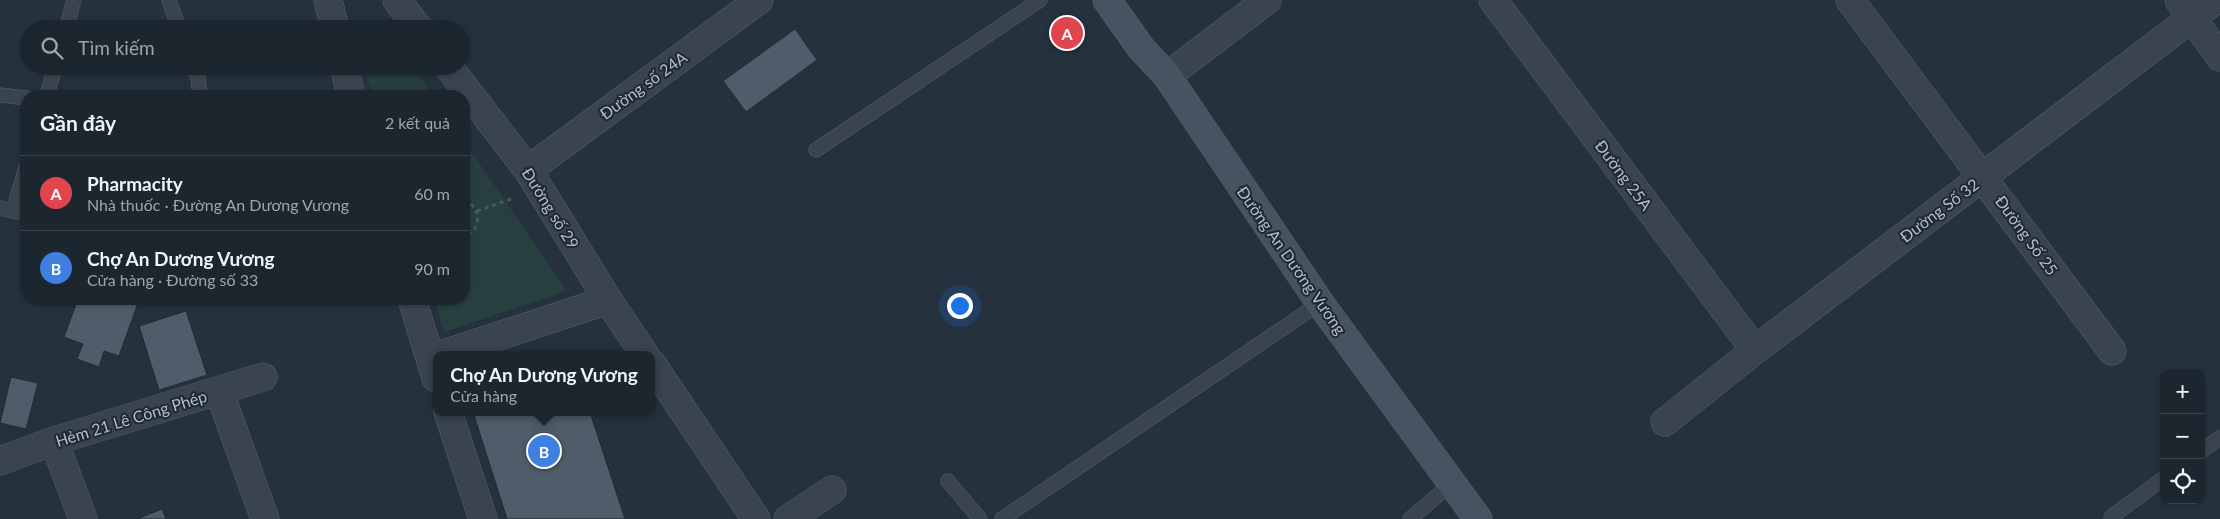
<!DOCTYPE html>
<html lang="vi">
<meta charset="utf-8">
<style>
:root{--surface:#1c262e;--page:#252e36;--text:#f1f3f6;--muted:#a0a5aa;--line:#3a434a;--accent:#b45309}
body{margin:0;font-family:Lato,sans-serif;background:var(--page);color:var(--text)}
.controls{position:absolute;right:15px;bottom:15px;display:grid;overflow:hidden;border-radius:10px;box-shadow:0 1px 4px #0004}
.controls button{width:45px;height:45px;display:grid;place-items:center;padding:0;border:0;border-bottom:1px solid var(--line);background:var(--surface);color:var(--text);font:25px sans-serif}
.you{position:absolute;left:959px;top:305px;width:18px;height:18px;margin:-12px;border:4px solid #fff;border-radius:50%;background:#1a73e8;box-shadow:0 0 0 8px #1a73e833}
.badge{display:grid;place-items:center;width:32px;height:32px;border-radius:50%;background:var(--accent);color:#fff;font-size:16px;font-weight:700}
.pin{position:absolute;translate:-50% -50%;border:2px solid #fff;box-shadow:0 1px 5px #0006}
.popup{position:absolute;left:433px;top:351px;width:222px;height:65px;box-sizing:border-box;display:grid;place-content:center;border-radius:10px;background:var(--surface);filter:drop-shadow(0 1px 4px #0005);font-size:16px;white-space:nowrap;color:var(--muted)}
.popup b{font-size:19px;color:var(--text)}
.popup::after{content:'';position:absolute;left:50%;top:100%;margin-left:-10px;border:10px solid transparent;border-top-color:var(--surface)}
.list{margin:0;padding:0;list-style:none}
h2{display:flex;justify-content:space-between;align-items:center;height:65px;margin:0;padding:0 20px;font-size:21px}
h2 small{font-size:16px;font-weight:400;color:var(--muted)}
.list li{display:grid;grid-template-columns:32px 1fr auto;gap:15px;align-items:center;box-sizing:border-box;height:75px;padding:0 20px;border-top:1px solid var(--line)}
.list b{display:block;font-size:19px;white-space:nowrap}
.list p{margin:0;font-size:16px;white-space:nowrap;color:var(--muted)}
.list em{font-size:16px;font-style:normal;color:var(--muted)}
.icon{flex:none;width:28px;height:28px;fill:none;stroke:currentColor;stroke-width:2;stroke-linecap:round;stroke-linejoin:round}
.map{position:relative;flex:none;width:2220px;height:519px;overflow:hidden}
.search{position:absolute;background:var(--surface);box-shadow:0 1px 4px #0004;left:20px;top:20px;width:450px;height:55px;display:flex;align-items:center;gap:12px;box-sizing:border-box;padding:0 18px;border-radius:28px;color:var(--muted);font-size:19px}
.panel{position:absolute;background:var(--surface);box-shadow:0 1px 4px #0004;left:20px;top:90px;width:450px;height:215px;border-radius:20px}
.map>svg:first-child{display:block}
</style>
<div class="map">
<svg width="2220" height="519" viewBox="0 0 2220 519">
<rect width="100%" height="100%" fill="#25323e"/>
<g fill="#273f3f">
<polygon points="364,66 412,66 433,96 373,96"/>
<polygon points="464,141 567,291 444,332 434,299 464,299"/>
</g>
<g fill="#4e5d69" stroke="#202b35">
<polygon points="795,29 817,60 746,112 723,81"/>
<polygon points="78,299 126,299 138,303 119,356 104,351 99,367 77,359 83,344 64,337"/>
<polygon points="186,311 207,375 159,390 139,326"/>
<polygon points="11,377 38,383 26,429 0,423"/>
<polygon points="473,412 590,412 625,519 507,519"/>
<polygon points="162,509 166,519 137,519"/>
</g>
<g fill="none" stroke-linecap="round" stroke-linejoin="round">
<g stroke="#57626c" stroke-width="15">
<g id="service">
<polyline points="169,0 179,29"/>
<polyline points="66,29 74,0"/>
<polyline points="193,66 198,79 200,96"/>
<polyline points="0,95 26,98"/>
<polyline points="47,96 55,66"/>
<polyline points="816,150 1040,0"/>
<polyline points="0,208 13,211 26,167"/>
<polyline points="13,211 26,214"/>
<polyline points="2201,451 2220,438"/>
<polyline points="948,481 980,519"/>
<polyline points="2111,517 2164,478"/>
<polyline points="1002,519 1320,303"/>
<polyline points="1410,519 1452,483"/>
</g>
</g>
<g stroke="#57626c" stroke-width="29">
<g id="minor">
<polyline points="328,0 335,29"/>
<polyline points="397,0 419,29"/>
<polyline points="1493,0 1755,350"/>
<polyline points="1850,0 2112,351"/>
<polyline points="344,66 351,96"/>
<polyline points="448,66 528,170 608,300 645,355"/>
<polyline points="528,170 759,0"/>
<polyline points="412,299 436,378"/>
<polyline points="441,355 608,300"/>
<polyline points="652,364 756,519"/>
<polyline points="219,391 265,519"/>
<polyline points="448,412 483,519"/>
<polyline points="1665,422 1755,350 2215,0"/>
<polyline points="54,441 83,519"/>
<polyline points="0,461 54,441 263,377"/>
<polyline points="788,519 832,490"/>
</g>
</g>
<g stroke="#57626c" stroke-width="29">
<g id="tertiary">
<polyline points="2179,0 2220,57"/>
<polyline points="1167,76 1267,0"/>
</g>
</g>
<g stroke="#57626c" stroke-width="29">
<polyline id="secondary" points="1107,0 1141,48 1167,76 1320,303 1478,519"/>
</g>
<g stroke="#455b5b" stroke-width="3" stroke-dasharray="4 4" stroke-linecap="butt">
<path d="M464,200C482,207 482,230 464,237"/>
<polyline points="477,211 511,199"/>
</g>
<use href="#service" stroke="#39444e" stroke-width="14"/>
<use href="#minor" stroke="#39444e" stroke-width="28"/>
<use href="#tertiary" stroke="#39444e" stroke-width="28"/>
<use href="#secondary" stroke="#475361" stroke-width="28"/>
</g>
<g text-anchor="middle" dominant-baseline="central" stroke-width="4" stroke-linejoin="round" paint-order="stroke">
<g font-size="16" fill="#b5bfc9" stroke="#1e2933">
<text transform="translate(643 85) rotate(-36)">Đường số 24A</text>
<text transform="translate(1624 175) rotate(53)">Đường 25A</text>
<text transform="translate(551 208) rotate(58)">Đường số 29</text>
<text transform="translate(1939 210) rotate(-37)">Đường Số 32</text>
<text transform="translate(2027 235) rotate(54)">Đường Số 25</text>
<text transform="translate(1292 260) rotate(55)">Đường An Dương Vương</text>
<text transform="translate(131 418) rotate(-17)">Hẻm 21 Lê Công Phép</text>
</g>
</g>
</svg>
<div class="controls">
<button>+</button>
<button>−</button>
<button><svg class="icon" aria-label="locate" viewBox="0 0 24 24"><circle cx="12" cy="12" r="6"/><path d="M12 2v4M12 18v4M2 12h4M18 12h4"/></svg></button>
</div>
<div class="you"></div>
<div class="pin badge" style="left:1067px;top:33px;background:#e0444e">A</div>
<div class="pin badge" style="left:544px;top:451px;background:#3f7fe0">B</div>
<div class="popup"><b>Chợ An Dương Vương</b>Cửa hàng</div>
<div class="search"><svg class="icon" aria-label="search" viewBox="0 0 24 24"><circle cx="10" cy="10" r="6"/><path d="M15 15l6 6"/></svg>Tìm kiếm</div>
<section class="panel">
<h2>Gần đây<small>2 kết quả</small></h2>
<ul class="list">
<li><span class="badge" style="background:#e0444e">A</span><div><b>Pharmacity</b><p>Nhà thuốc · Đường An Dương Vương</p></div><em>60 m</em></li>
<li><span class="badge" style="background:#3f7fe0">B</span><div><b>Chợ An Dương Vương</b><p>Cửa hàng · Đường số 33</p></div><em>90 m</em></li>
</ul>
</section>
</div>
